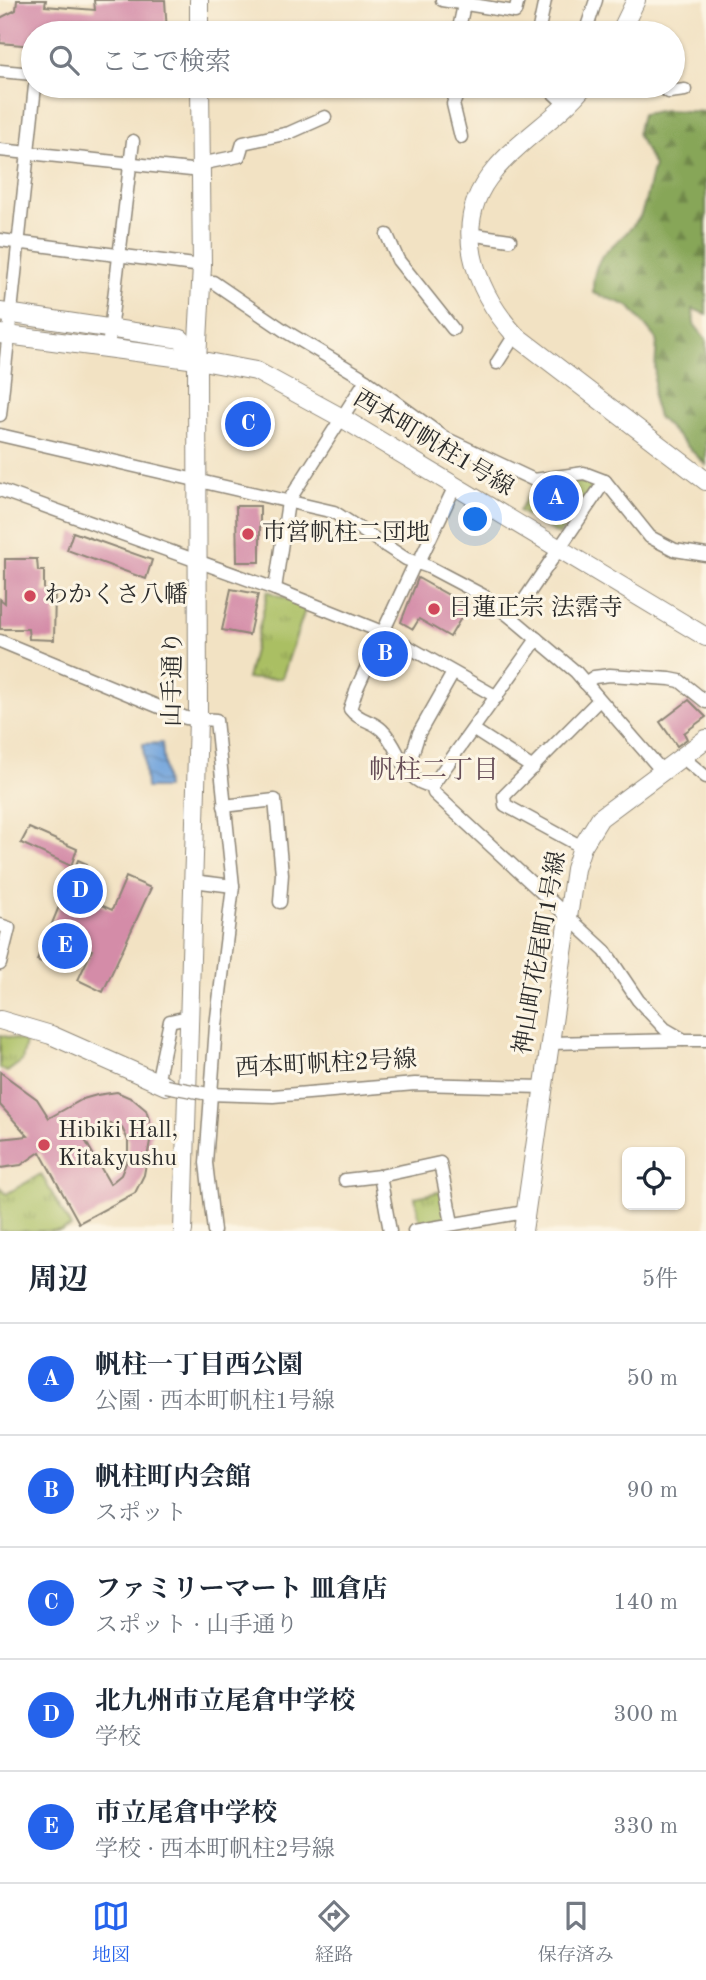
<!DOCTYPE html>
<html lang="ja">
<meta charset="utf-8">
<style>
:root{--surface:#fff;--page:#f6f6f7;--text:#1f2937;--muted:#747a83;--line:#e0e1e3;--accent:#2563eb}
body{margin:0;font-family:"Old Standard TT","Noto Serif JP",serif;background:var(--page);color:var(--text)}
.controls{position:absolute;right:21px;bottom:21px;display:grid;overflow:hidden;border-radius:10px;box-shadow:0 2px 5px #0004}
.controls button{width:63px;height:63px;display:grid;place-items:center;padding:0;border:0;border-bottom:2px solid var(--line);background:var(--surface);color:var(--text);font:35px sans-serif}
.you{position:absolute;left:476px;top:520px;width:24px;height:24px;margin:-18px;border:5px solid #fff;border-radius:50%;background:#1a73e8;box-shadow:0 0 0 10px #1a73e833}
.badge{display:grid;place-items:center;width:46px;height:46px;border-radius:50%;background:var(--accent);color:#fff;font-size:23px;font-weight:700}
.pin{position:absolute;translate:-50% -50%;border:4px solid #fff;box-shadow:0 2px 7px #0006}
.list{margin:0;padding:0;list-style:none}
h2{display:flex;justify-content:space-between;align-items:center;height:91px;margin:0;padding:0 28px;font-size:30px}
h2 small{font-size:23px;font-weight:400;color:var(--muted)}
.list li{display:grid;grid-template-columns:46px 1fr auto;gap:21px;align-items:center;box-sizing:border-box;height:112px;padding:0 28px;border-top:2px solid var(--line)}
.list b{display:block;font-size:26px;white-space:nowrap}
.list p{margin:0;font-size:23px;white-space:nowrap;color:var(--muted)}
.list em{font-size:23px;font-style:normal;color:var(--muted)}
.icon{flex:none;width:38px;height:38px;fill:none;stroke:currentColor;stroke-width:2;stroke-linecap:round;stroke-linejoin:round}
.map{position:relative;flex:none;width:706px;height:1231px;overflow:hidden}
.search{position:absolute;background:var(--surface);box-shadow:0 2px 5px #0004;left:21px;right:21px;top:21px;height:77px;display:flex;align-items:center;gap:18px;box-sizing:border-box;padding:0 24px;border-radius:38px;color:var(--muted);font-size:26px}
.sheet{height:651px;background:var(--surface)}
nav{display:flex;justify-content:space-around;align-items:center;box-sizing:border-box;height:98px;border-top:2px solid var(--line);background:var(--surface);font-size:19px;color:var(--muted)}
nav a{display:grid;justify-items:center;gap:4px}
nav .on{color:var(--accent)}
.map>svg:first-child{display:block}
</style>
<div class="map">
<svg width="706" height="1231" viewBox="0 0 706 1231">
<defs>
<pattern id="grass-tufts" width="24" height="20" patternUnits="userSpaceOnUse" patternTransform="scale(1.75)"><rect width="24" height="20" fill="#aabf63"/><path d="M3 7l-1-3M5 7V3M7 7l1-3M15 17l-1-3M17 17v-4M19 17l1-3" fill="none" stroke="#8b9b52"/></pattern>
<pattern id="forest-firs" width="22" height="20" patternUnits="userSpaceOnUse" patternTransform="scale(1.75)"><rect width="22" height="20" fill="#87a659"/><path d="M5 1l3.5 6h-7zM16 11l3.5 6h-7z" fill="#6f874a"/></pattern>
<pattern id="water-waves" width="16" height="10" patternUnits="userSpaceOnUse" patternTransform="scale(1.75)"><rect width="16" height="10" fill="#70a3dc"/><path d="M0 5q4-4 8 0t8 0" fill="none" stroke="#5c85b3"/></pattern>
</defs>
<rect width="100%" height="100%" fill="#fcf5e5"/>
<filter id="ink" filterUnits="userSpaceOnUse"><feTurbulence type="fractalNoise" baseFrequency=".0143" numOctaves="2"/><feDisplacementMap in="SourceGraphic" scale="14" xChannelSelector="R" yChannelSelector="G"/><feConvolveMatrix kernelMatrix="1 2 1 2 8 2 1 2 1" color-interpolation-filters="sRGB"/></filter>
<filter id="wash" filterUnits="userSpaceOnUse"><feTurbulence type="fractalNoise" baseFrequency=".00686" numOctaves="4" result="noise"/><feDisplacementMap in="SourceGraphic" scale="28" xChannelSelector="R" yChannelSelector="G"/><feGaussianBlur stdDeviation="1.57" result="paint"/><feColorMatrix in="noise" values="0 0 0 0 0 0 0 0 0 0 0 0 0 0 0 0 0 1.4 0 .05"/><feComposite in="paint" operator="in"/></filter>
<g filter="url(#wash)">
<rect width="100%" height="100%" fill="#f2e2c3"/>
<g fill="url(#grass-tufts)" stroke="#6a7547" stroke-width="2">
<polygon points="583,478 595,483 559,535 519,511 534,485"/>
<polygon points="268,591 306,607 282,678 247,679"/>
<polygon points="0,1035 26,1042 22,1061 7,1072 0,1068"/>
<polygon points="41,1174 71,1227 61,1231 0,1231 0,1187 6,1194"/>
<polygon points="443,1191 448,1217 420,1223 415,1197"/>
</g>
<path fill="url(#forest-firs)" stroke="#596842" stroke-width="2" d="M664,110L706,112V314L693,309L694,324L706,339V465L658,417L653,400L657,340L629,306L593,293C592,247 618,249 639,218C646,207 649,180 654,166L637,134L642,114Z"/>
<polygon fill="url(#water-waves)" stroke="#4e6784" stroke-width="2" points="162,743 166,788 146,788 143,744"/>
<g id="blocks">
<g fill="#d48ca8" fill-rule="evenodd">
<polygon points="17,0 46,0 45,6 95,10 94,0 165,0 167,33 33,33 33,46 0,43 0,18 16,10"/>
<polygon points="238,411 250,411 257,418 257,430 250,446 238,446"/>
<polygon points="236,506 260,506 260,562 237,562"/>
<polygon points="73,532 152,560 146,579 67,550"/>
<polygon points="5,559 37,559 38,571 44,571 44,592 55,592 54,640 29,639 28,629 0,629 0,599 5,603"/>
<polygon points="418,578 468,606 450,637 419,619 413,629 401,622"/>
<polygon points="231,589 258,594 249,635 222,630"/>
<polygon points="387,645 394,649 387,669 378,664"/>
<polygon points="689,700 706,717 684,733 687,739 677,746 660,722"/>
<polygon points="29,828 77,849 71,866 21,843"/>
<polygon points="78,860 87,864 74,893 112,910 126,877 151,888 103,992 78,980 92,950 69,940 57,969 37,960"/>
<path d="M0,1072L37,1099L49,1118L83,1099L97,1095L117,1092L133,1099L146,1110L152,1130L144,1175L135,1193L79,1223L40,1152L21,1165L0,1168V1139L28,1136L0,1105ZM110,1123L122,1128L128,1140V1158L121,1175L110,1184L81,1133Z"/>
</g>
</g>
</g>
<g filter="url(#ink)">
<use href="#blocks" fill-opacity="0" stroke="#8e8677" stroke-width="2"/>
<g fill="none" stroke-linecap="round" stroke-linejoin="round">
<g stroke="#8e8677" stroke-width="15">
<g id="street">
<polyline points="442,0 515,12 518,0"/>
<polyline points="458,33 465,0"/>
<polyline points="538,33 545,0"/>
<polyline points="585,33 596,0"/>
<polyline points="0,71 33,74"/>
<polyline points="546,86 565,104"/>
<polyline points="659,86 669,92 685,90"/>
<polyline points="461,137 453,104 462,86"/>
<polyline points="0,150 201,171"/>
<polyline points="200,164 239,156 243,143 289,133 325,117"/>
<polyline points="469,234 510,240"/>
<polyline points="387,235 398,260 453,329"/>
<polyline points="0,240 202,266"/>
<polyline points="202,283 213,282 285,331 360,376 445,438 534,480 584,473 605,481 650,537 675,550 706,555"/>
<polyline points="108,348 133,141"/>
<polyline points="497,363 515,335"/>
<polyline points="0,415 35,86"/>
<polyline points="0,435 334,512 406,559 429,567 484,596 512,618 576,672 662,771"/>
<polyline points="0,490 275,589 382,632 497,697"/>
<path d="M415,563L357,688L350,709C359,721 372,720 382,730C401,748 402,782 432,786"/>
<polyline points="418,564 455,486"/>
<polyline points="275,589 288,502 366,380"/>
<polyline points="512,618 605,481"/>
<polyline points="537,639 432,786 434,793 605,951 638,1000 665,1029 684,1040 706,1040"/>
<polyline points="0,641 186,718 216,720 233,886 216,1026 206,1163 214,1231"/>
<polyline points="585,683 594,677 610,675 670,679 680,681 706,702"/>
<polyline points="474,730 533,768"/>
<polyline points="682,757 706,777"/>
<polyline points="407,771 419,733 453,673"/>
<polyline points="224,806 275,800 282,874 280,902"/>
<polyline points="582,847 505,805 504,796 599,700"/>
<polyline points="193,881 233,886"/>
<polyline points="0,925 9,928 0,964"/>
<polyline points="550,1043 682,1040"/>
<polyline points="157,1083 170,1021 188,1017"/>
<polyline points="207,1094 273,1096 415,1084 543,1087"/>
<polyline points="380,1176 390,1231"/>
<polyline points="345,1180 380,1176 440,1163 452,1223"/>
<polyline points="414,1231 525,1212"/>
</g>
</g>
<g stroke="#8e8677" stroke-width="20">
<g id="secondary">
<polyline points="199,0 199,33"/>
<polyline points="620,33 636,0"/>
<path d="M584,86C558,118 520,139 494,171C449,223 475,290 515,335L706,481"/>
<polyline points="0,312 181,339 197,360"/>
<polyline points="0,334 197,360 256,371 342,418 706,637"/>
<polyline points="0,1020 51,1035 166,1086"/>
<polyline points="183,1231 198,719 197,360 202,266 200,86"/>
<polyline points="523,1231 575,869 582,847 600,818 706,739"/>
</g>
</g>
<use href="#street" stroke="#fff" stroke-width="12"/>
<use href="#secondary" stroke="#fff" stroke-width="18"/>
<g stroke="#8e8677" stroke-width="15" stroke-linecap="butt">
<polyline id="street-bridge" points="166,1086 203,1093"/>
</g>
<use href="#street-bridge" stroke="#fff" stroke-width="12"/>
</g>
</g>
<g fill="#d1495b" stroke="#fcf5e5" stroke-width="2.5">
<circle cx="248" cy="534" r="7"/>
<circle cx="30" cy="596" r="7"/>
<circle cx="434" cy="609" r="7"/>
<circle cx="44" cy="1145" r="7"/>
</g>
<g text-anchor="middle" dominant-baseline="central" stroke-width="6" stroke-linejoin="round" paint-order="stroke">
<g font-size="24" fill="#2b2b2b" stroke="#fcf5e5">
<text transform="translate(433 444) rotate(31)">西本町帆柱1号線</text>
<text transform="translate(174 679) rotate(-89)">山手通り</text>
<text transform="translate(541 953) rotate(-80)">神山町花尾町1号線</text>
<text transform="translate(326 1065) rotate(-3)">西本町帆柱2号線</text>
</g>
<g font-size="24" fill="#2b2b2b" stroke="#fcf5e5" text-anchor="start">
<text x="262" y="534">市営帆柱二団地</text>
<text x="44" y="596">わかくさ八幡</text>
<text x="448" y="609">日蓮正宗 法霑寺</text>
<text x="58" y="1131">Hibiki Hall,<tspan x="58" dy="28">Kitakyushu</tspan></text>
</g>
<g font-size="26" fill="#664d57" stroke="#fcf5e5">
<text x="434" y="771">帆柱二丁目</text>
</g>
</g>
</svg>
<div class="controls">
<button><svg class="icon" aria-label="locate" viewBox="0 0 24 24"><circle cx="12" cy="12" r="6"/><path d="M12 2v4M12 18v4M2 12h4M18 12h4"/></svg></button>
</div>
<div class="you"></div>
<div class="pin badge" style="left:556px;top:498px">A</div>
<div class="pin badge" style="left:385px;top:654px">B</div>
<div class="pin badge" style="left:248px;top:424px">C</div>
<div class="pin badge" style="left:80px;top:891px">D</div>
<div class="pin badge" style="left:65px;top:946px">E</div>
<div class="search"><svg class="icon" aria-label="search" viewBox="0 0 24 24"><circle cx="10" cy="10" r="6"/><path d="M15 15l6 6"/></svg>ここで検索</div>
</div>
<section class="sheet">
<h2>周辺<small>5件</small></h2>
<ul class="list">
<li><span class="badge">A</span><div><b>帆柱一丁目西公園</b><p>公園 · 西本町帆柱1号線</p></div><em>50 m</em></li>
<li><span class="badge">B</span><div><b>帆柱町内会館</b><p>スポット</p></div><em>90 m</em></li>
<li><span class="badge">C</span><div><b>ファミリーマート 皿倉店</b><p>スポット · 山手通り</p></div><em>140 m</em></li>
<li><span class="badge">D</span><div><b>北九州市立尾倉中学校</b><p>学校</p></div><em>300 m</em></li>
<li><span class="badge">E</span><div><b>市立尾倉中学校</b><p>学校 · 西本町帆柱2号線</p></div><em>330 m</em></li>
</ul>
</section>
<nav>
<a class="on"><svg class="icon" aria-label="map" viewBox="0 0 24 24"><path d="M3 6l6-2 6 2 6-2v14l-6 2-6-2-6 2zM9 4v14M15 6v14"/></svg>地図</a>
<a><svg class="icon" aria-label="directions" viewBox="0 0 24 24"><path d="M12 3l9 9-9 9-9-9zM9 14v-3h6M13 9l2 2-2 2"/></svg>経路</a>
<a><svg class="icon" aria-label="saved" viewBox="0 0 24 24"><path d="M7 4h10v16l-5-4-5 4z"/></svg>保存済み</a>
</nav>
